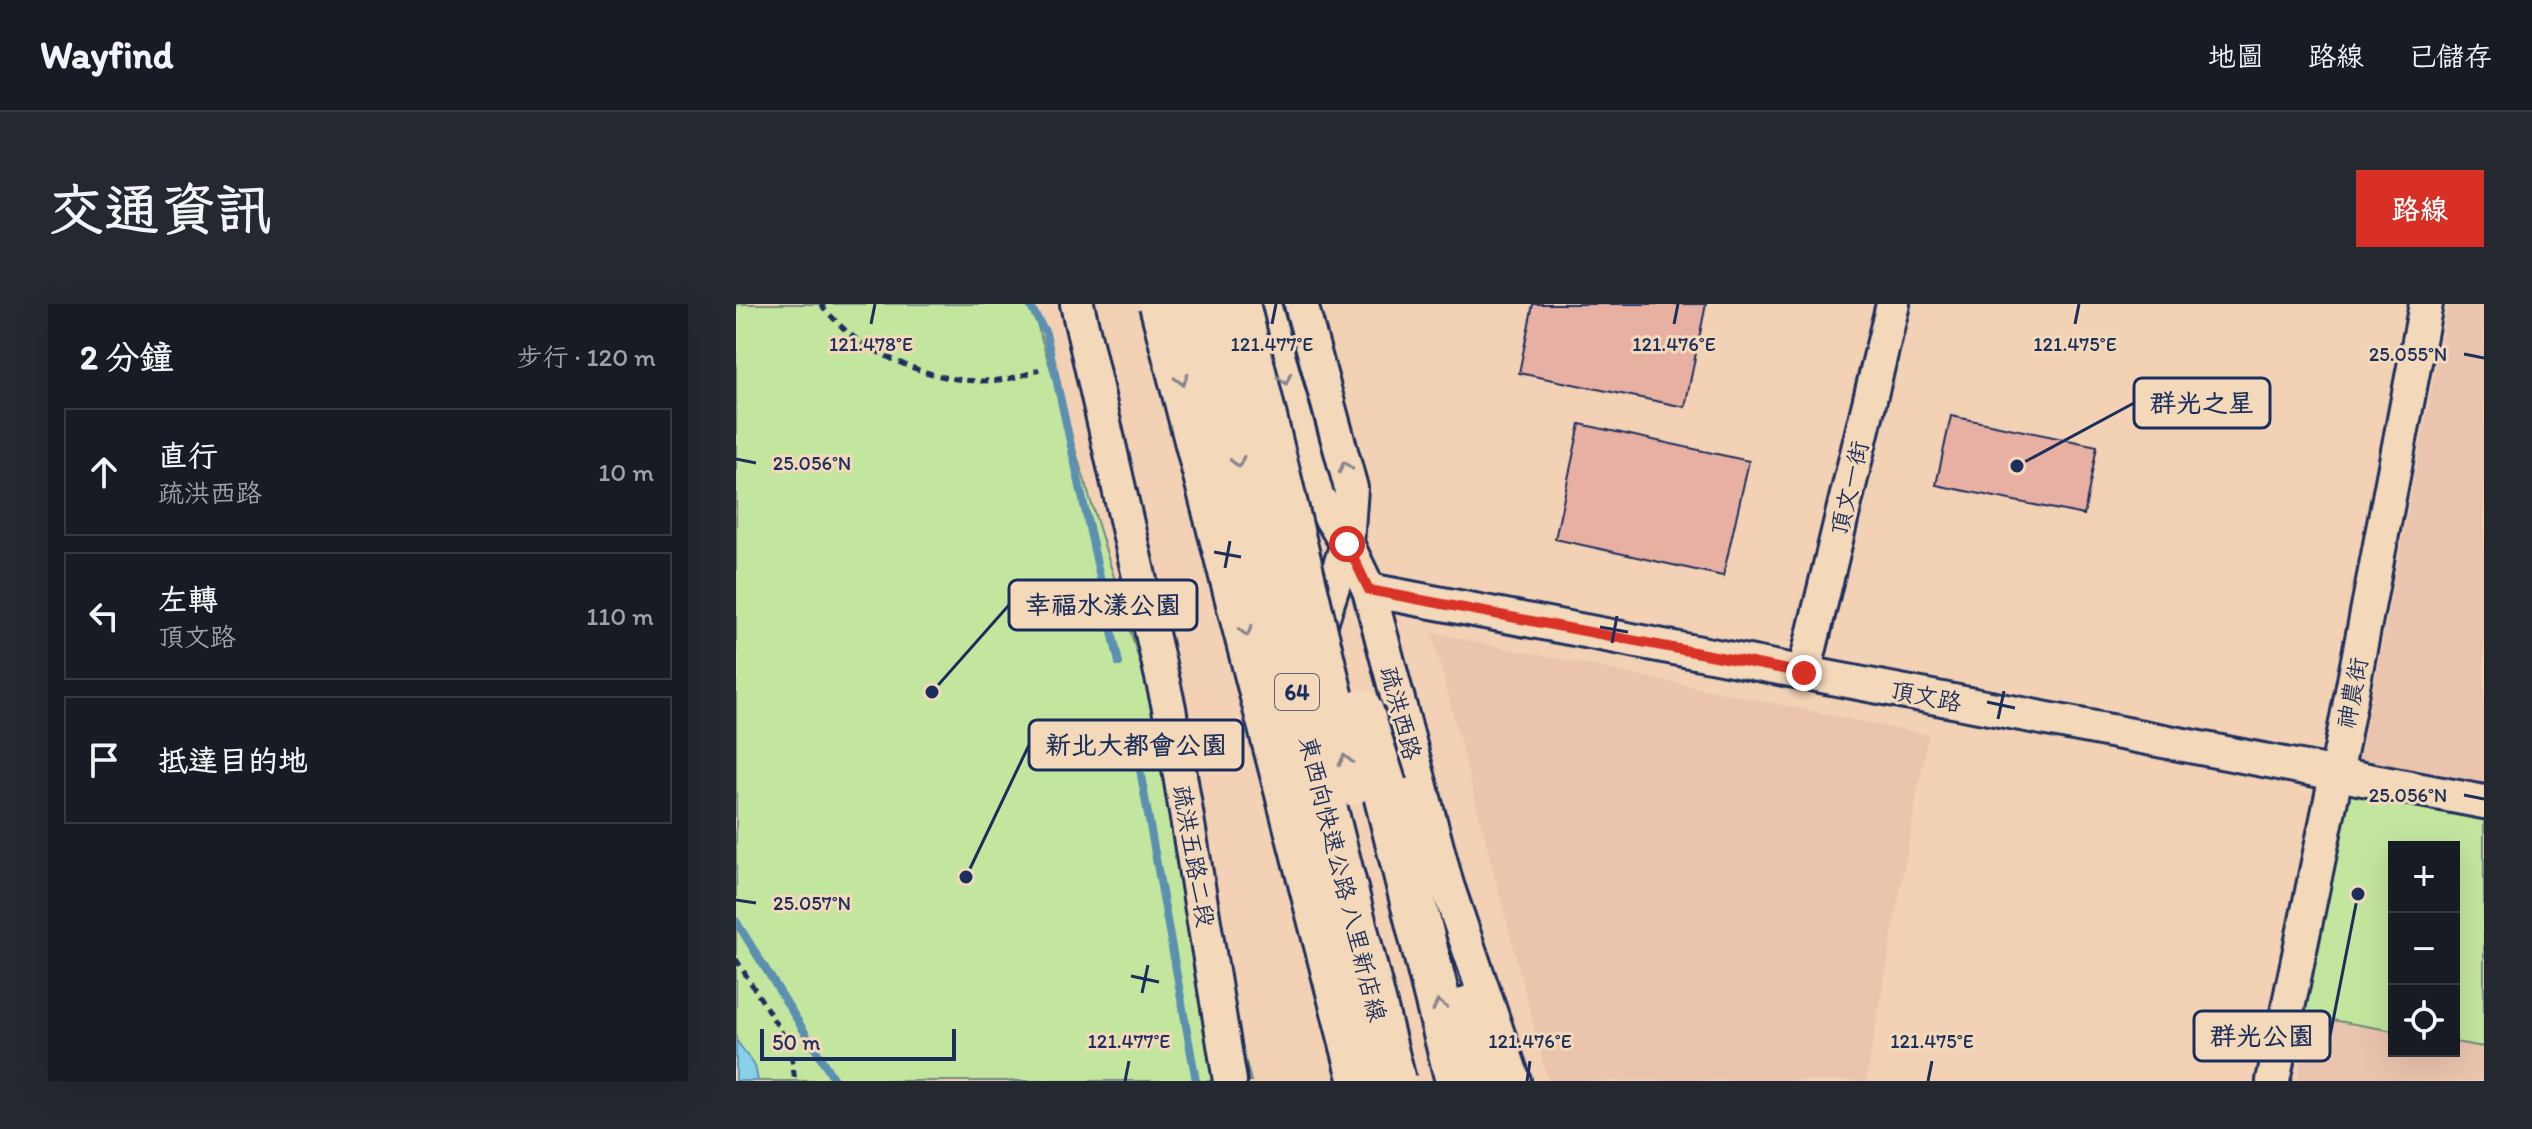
<!DOCTYPE html>
<html lang="zh-TW">
<meta charset="utf-8">
<style>
:root{--surface:#171b24;--page:#242831;--text:#f1f3f6;--muted:#9ea1a6;--line:#363941;--accent:#d93025}
body{margin:0;font-family:Itim,"LXGW WenKai TC",sans-serif;background:var(--page);color:var(--text)}
.controls{position:absolute;right:24px;bottom:24px;display:grid;overflow:hidden;border-radius:0px;box-shadow:0 8px 32px #0002}
.controls button{width:72px;height:72px;display:grid;place-items:center;padding:0;border:0;border-bottom:2px solid var(--line);background:var(--surface);color:var(--text);font:40px sans-serif}
.scale{position:absolute;left:24px;bottom:20px;width:196px;box-sizing:border-box;padding-left:8px;border:4px solid #1b2f5e;border-top:0;font-size:22px;line-height:28px;white-space:nowrap;color:#1b2f5e;-webkit-text-stroke:6px #f3d8ba;paint-order:stroke}
.stop{position:absolute;width:24px;height:24px;margin:-18px;border:6px solid #d93025;border-radius:50%;background:#fff}
.stop.end{background:#d93025;border-color:#fff;box-shadow:0 2px 8px #0008}
.list{margin:0;padding:0;list-style:none}
h2{display:flex;justify-content:space-between;align-items:center;height:104px;margin:0;padding:0 32px;font-size:34px}
h2 small{font-size:26px;font-weight:400;color:var(--muted)}
.list li{display:grid;grid-template-columns:52px 1fr auto;gap:24px;align-items:center;box-sizing:border-box;height:128px;margin:0 16px 16px;padding:0 16px;border:2px solid var(--line);border-radius:0px}
.list b{display:block;font-size:30px;white-space:nowrap}
.list p{margin:0;font-size:26px;white-space:nowrap;color:var(--muted)}
.list em{font-size:26px;font-style:normal;color:var(--muted)}
.icon{flex:none;width:44px;height:44px;fill:none;stroke:currentColor;stroke-width:2;stroke-linecap:round;stroke-linejoin:round}
.map{position:relative;flex:none;width:1748px;height:777px;overflow:hidden;border-radius:0px}
header{display:flex;align-items:center;gap:48px;box-sizing:border-box;height:112px;padding:0 40px;background:var(--surface);border-bottom:2px solid var(--line)}
header strong{font-size:38px}
nav{display:flex;gap:44px;margin-inline-start:auto;font-size:28px}
.intro{display:flex;align-items:center;justify-content:space-between;box-sizing:border-box;height:192px;padding:0 48px}
h1{margin:0;font-size:56px}
.button{padding:20px 36px;border-radius:0px;background:var(--accent);color:#fff;font-size:28px;font-weight:700}
main{display:flex;gap:48px;padding:0 48px}
aside{flex:1;background:var(--surface);border-radius:0px;box-shadow:0 8px 32px #0002}
.map>svg:first-child{display:block}
</style>
<header>
<strong>Wayfind</strong>
<nav><a>地圖</a><a>路線</a><a>已儲存</a></nav>
</header>
<div class="intro"><h1>交通資訊</h1><a class="button">路線</a></div>
<main>
<aside>
<h2>2 分鐘<small>步行 · 120 m</small></h2>
<ul class="list">
<li><svg class="icon" aria-label="ahead" viewBox="0 0 24 24"><path d="M12 20V5M6 11l6-6 6 6"/></svg><div><b>直行</b><p>疏洪西路</p></div><em>10 m</em></li>
<li><svg class="icon" aria-label="left" viewBox="0 0 24 24"><path d="M17 20v-9H6M10 6l-5 5 5 5"/></svg><div><b>左轉</b><p>頂文路</p></div><em>110 m</em></li>
<li><svg class="icon" aria-label="arrive" viewBox="0 0 24 24"><path d="M6 21V4h12l-3 4 3 4H6"/></svg><div><b>抵達目的地</b></div></li>
</ul>
</aside>
<div class="map">
<svg width="1748" height="777" viewBox="0 0 1748 777">
<rect width="100%" height="100%" fill="#f2d1b5"/>
<filter id="ink" filterUnits="userSpaceOnUse"><feTurbulence type="fractalNoise" baseFrequency=".0125" numOctaves="2"/><feDisplacementMap in="SourceGraphic" scale="16" xChannelSelector="R" yChannelSelector="G"/><feConvolveMatrix kernelMatrix="1 2 1 2 8 2 1 2 1" color-interpolation-filters="sRGB"/></filter>
<g filter="url(#ink)">
<g fill="#ebc4ad" fill-rule="evenodd">
<path d="M1712,0H1748V777H1561ZM1658,543H1718V747H1658Z"/>
<polygon points="696,329 1192,431 1130,777 812,777"/>
</g>
<g fill="#c3e69f" stroke="#6f8a7e" stroke-width="2">
<polygon points="0,0 295,0 407,369 515,777 0,777"/>
<polygon points="1609,484 1748,507 1748,743 1718,738 1718,543 1658,543 1658,727 1562,710"/>
</g>
<polygon fill="#87d0e8" stroke="#5c90b1" stroke-width="2" points="0,736 19,762 22,777 0,777"/>
<g fill="none" stroke-linecap="round" stroke-linejoin="round">
<g stroke="#5c90b1" stroke-width="8">
<polyline points="293,0 310,29 383,359"/>
<polyline points="397,427 460,777"/>
<polyline points="0,617 99,777"/>
</g>
</g>
<g fill="#e8b0a2" stroke="#1b2f5e" stroke-width="2">
<polygon points="797,0 970,0 949,103 783,69"/>
<polygon points="1215,112 1361,142 1348,211 1200,181"/>
<polygon points="844,120 1013,157 987,272 819,235"/>
</g>
<g fill="none" stroke-linecap="round" stroke-linejoin="round">
<g stroke="#1b2f5e" stroke-width="38">
<g id="minor">
<polyline points="341,0 433,404 494,777"/>
<polyline points="528,0 581,192 611,240 633,286 711,581 778,777"/>
<polyline points="565,0 615,184 611,240 580,334"/>
<polyline points="633,286 1748,498"/>
<polyline points="1068,369 1157,0"/>
<polyline points="733,698 749,777"/>
<polyline points="1537,777 1600,471 1690,0"/>
</g>
</g>
<g stroke="#1b2f5e" stroke-width="50">
<polyline id="highway" points="648,482 722,777"/>
</g>
<g stroke="#1b2f5e" stroke-width="5" stroke-dasharray="8 6" stroke-linecap="butt">
<path d="M86,0L88,5C99,15 111,30 125,38C176,71 247,91 303,65"/>
<polyline points="0,655 54,742 59,777"/>
</g>
<use href="#minor" stroke="#f3d8ba" stroke-width="32"/>
<use href="#highway" stroke="#f3d8ba" stroke-width="44"/>
<g stroke="#1b2f5e" stroke-width="50" stroke-linecap="butt">
<g id="highway-bridge">
<polyline points="426,0 626,777"/>
<polyline points="464,0 493,123 657,777"/>
<polyline points="501,0 615,479"/>
<polyline points="625,408 648,482"/>
</g>
</g>
<use href="#highway-bridge" stroke="#f3d8ba" stroke-width="44"/>
</g>
<defs><path id="oneway-chevron" d="M-2-3.5L2.5 0L-2 3.5" fill="none" stroke-width="1.6" stroke-linecap="round" stroke-linejoin="round" transform="scale(2)"/></defs>
<g stroke="#87848c">
<use href="#oneway-chevron" transform="translate(549 75) rotate(75)"/>
<use href="#oneway-chevron" transform="translate(446 76) rotate(75)"/>
<use href="#oneway-chevron" transform="translate(502 158) rotate(76)"/>
<use href="#oneway-chevron" transform="translate(609 163) rotate(-105)"/>
<use href="#oneway-chevron" transform="translate(510 327) rotate(76)"/>
<use href="#oneway-chevron" transform="translate(609 456) rotate(-103)"/>
<use href="#oneway-chevron" transform="translate(703 701) rotate(-104)"/>
</g>
</g>
<g fill="none" stroke-linecap="round" stroke-linejoin="round" filter="url(#ink)">
<polyline stroke="#d93025" stroke-width="10" points="611,240 633,286 1068,369"/>
</g>
<path fill="none" stroke="#1b2f5e" stroke-width="3" d="M135,20L139,0M536,20L540,0M938,20L942,0M1339,20L1343,0M1728,50L1748,54M0,155L20,159M478,248L505,253M489,264L494,237M864,323L892,328M876,339L881,312M1251,398L1279,404M1262,415L1268,387M1728,491L1748,495M0,596L20,599M395,672L423,678M406,689L412,661M389,777L393,757M791,777L794,757M1192,777L1196,757"/>
<g text-anchor="middle" dominant-baseline="central" stroke-width="6" stroke-linejoin="round" paint-order="stroke">
<rect fill="#f3d8ba" stroke="#5c627a" stroke-width="2" x="539" y="370" width="44" height="36" rx="6"/>
<g font-size="22" font-weight="bold" fill="#1b2f5e">
<text x="561" y="388">64</text>
</g>
<g font-size="24" fill="#1b2f5e" stroke="#f3d8ba">
<text transform="translate(1113 184) rotate(-77)">頂文一街</text>
<text transform="translate(1616 389) rotate(-79)">神農街</text>
<text transform="translate(1190 392) rotate(11)">頂文路</text>
<text transform="translate(665 409) rotate(75)">疏洪西路</text>
<text transform="translate(458 552) rotate(80)">疏洪五路二段</text>
<text transform="translate(607 575) rotate(76)">東西向快速公路 八里新店線</text>
</g>
</g>
<g font-size="20" text-anchor="middle" fill="#1b2f5e" stroke="#f3d8ba" stroke-width="6" stroke-linejoin="round" paint-order="stroke">
<text x="536" y="47">121.477°E</text>
<text x="938" y="47">121.476°E</text>
<text x="1339" y="47">121.475°E</text>
<text x="135" y="47">121.478°E</text>
<text x="1672" y="57">25.055°N</text>
<text x="76" y="166">25.056°N</text>
<text x="1672" y="498">25.056°N</text>
<text x="76" y="606">25.057°N</text>
<text x="393" y="744">121.477°E</text>
<text x="794" y="744">121.476°E</text>
<text x="1196" y="744">121.475°E</text>
</g>
<path fill="none" stroke="#1b2f5e" stroke-width="3" d="M1281 162L1398 99M196 388L273 301M230 573L293 441M1622 590L1594 732"/>
<g fill="#1b2f5e" stroke="#f3d8ba" stroke-width="3">
<circle cx="1281" cy="162" r="8"/>
<circle cx="196" cy="388" r="8"/>
<circle cx="230" cy="573" r="8"/>
<circle cx="1622" cy="590" r="8"/>
</g>
<g fill="#f3d8ba" stroke="#1b2f5e" stroke-width="3">
<rect x="1398" y="74" width="136" height="50" rx="8"/>
<rect x="273" y="276" width="188" height="50" rx="8"/>
<rect x="293" y="416" width="214" height="50" rx="8"/>
<rect x="1458" y="707" width="136" height="50" rx="8"/>
</g>
<g font-size="26" text-anchor="middle" font-weight="bold" fill="#1b2f5e">
<text x="1466" y="108">群光之星</text>
<text x="367" y="310">幸福水漾公園</text>
<text x="400" y="450">新北大都會公園</text>
<text x="1526" y="741">群光公園</text>
</g>
</svg>
<div class="controls">
<button>+</button>
<button>−</button>
<button><svg class="icon" aria-label="locate" viewBox="0 0 24 24"><circle cx="12" cy="12" r="6"/><path d="M12 2v4M12 18v4M2 12h4M18 12h4"/></svg></button>
</div>
<div class="scale">50 m</div>
<div class="stop" style="left:611px;top:240px"></div>
<div class="stop end" style="left:1068px;top:369px"></div>
</div>
</main>
